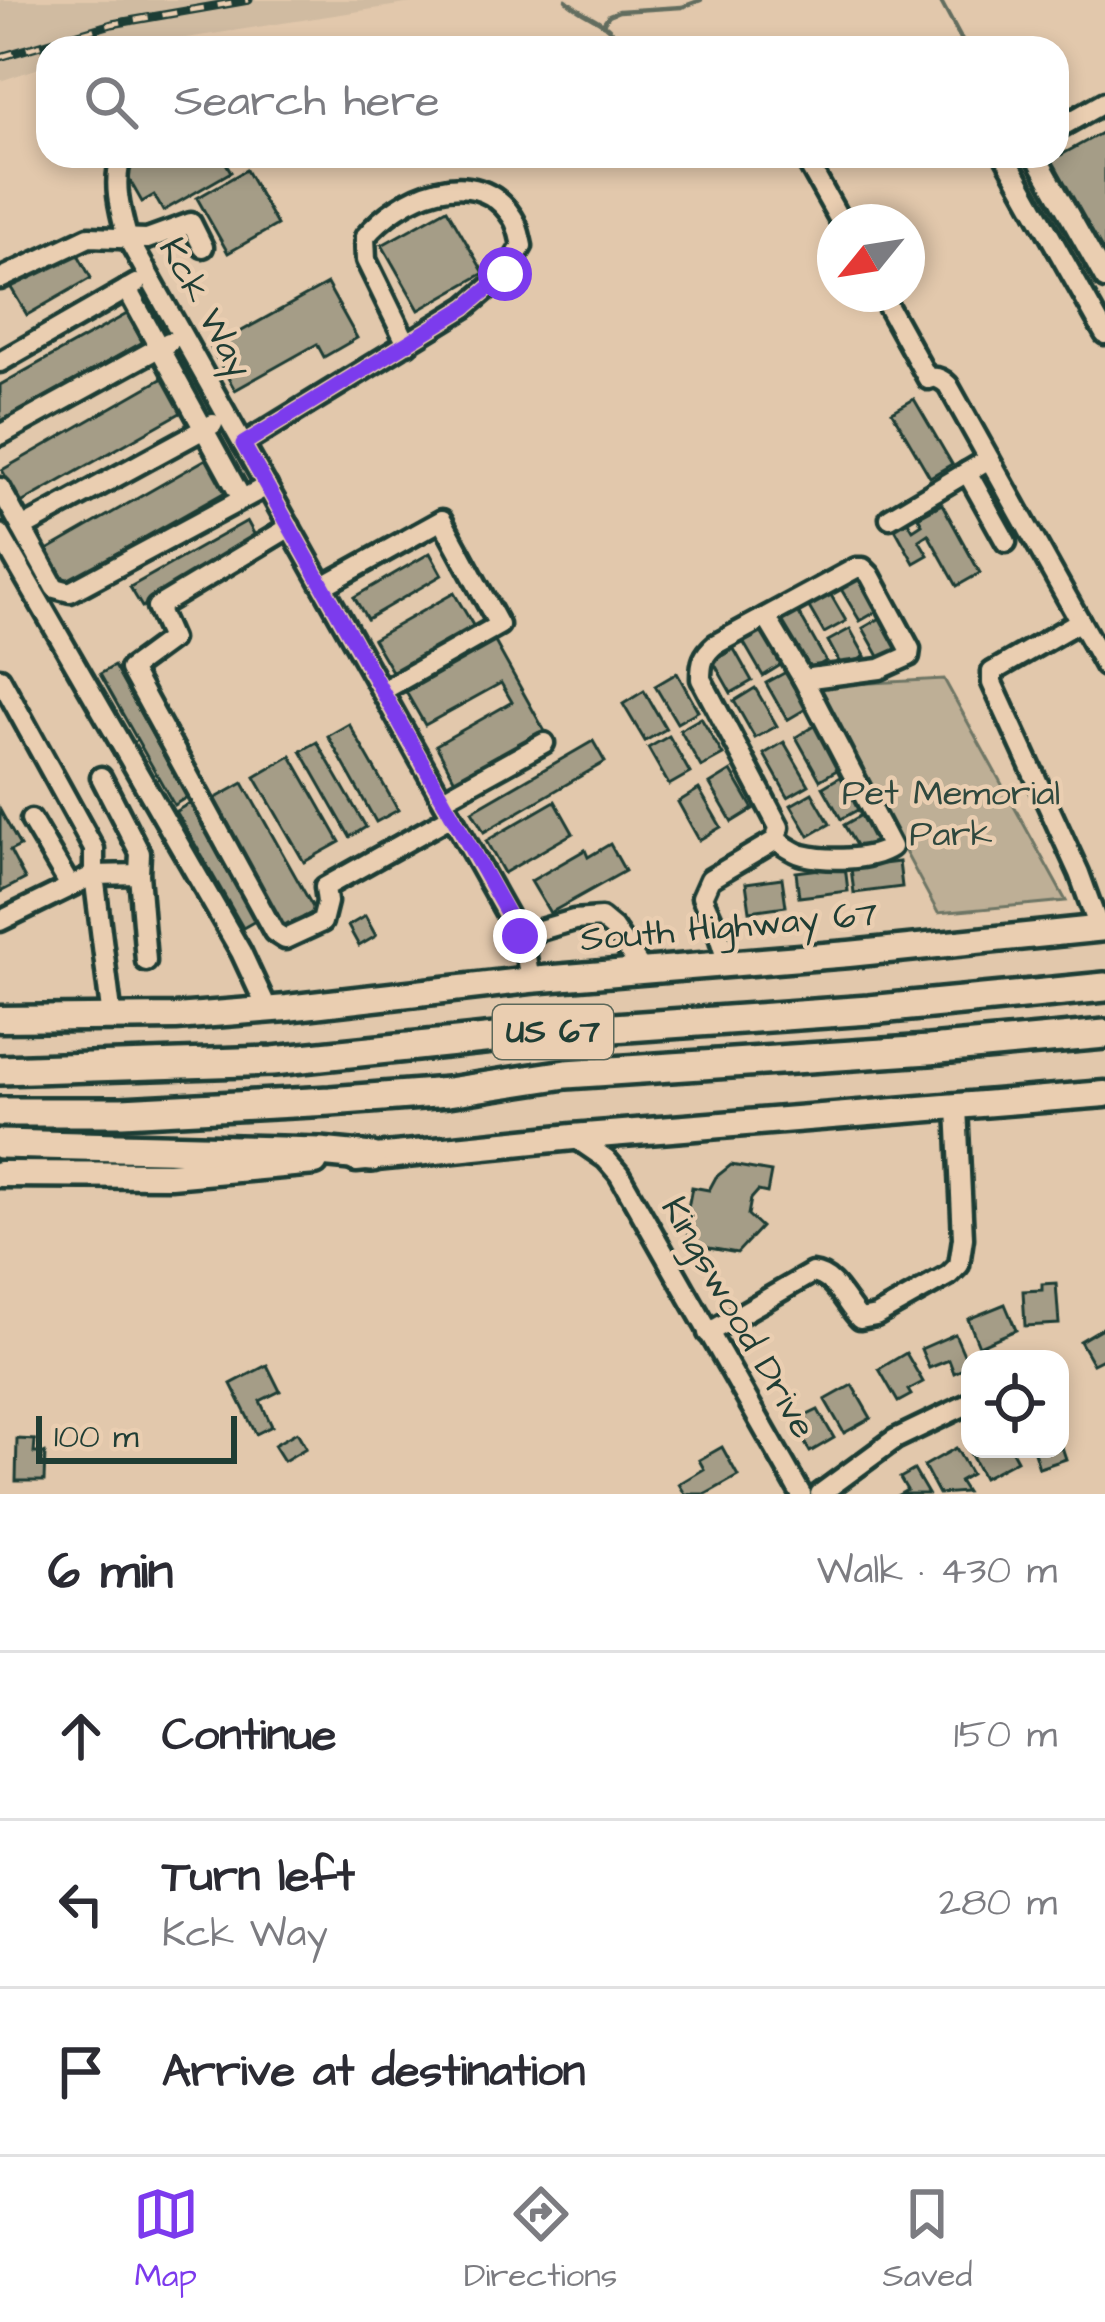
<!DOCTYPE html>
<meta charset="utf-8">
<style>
:root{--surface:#fff;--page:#f2f2f3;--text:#2b2b33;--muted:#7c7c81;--line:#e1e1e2;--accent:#7c3aed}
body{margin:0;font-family:"Architects Daughter",sans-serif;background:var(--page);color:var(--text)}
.controls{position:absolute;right:36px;bottom:36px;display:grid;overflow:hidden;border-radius:24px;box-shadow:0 6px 18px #0003}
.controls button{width:108px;height:108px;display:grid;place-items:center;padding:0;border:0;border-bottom:3px solid var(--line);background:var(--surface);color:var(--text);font:60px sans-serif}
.compass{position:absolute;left:817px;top:204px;width:108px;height:108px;border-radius:50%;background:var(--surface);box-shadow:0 6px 18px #0003;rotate:240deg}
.scale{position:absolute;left:36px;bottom:30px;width:201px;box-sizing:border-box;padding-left:12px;border:6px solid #1f3d34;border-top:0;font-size:33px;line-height:42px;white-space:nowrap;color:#1f3d34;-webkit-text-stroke:9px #eaceb1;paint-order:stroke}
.stop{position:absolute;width:36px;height:36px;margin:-27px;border:9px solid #7c3aed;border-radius:50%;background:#fff}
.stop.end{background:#7c3aed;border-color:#fff;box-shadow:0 3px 12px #0008}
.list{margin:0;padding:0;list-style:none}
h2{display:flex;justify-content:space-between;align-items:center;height:156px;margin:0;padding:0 48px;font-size:51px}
h2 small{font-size:39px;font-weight:400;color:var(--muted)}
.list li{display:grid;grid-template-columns:78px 1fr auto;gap:36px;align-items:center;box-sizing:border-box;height:168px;padding:0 48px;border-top:3px solid var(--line)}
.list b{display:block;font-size:45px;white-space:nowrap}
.list p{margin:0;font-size:39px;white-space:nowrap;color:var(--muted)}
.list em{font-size:39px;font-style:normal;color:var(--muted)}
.icon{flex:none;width:66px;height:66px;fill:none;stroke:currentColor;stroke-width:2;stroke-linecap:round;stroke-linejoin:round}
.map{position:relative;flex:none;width:1105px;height:1494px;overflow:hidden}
.search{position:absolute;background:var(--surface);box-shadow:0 6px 18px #0003;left:36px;right:36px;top:36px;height:132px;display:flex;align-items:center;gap:30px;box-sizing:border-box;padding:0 42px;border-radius:36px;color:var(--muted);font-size:45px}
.sheet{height:660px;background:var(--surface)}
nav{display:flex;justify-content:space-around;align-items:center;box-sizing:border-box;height:168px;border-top:3px solid var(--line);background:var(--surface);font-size:33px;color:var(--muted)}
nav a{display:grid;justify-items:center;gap:6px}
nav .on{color:var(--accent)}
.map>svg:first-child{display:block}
</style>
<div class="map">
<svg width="1105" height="1494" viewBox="0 0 1105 1494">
<rect width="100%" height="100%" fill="#e2c8ac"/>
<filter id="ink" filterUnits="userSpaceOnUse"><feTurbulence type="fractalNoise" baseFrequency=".00833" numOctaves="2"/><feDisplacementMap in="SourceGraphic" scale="24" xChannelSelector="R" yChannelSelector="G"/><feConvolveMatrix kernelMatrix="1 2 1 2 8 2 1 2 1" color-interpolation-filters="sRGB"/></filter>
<g filter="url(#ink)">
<polygon fill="#d0bba1" points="0,0 431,0 122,48 48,48 48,65 0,81"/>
<polygon fill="#beaf96" stroke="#6e7665" stroke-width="3" points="944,679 1066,901 938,913 816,686"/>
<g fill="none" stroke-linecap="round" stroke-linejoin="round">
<g stroke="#626d5e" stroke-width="4.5">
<path d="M566,0C588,20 609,18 622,48"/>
<polyline points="940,0 966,48"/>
<polyline points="604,22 609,15 619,11 682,7 701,0"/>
<polyline points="638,156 639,162"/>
<polyline points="1017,156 1071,248"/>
</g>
</g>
<g fill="#a59d87" stroke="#1f3d34" stroke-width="3">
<polygon points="1105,131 1105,259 1050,161"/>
<polygon points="153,156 222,156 231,172 163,211 154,195 142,202 125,172"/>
<polygon points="246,170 277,225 228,253 197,198"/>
<polygon points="447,209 484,273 419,310 382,245"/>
<polygon points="75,249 91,278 27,315 10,286"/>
<polygon points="327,284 357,338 324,357 317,344 235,390 211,348"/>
<polygon points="127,314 143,342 0,422 0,385"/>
<polygon points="163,378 182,412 21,503 2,470"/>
<polygon points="914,399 952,464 930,477 892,412"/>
<polygon points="208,458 227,491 66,582 47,550"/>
<polygon points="942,504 980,573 957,586 928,534 919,540 928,555 914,563 894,527 907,520 913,530 922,524 918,517"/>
<polygon points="247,521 258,541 142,607 130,587"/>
<polygon points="430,553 442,575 367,619 354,597"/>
<polygon points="863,576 881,609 860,621 841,589"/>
<polygon points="828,590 846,621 824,633 806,602"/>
<polygon points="454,593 474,627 393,673 373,639"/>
<polygon points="796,608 826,661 804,674 774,620"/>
<polygon points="884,616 903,648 881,660 863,628"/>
<polygon points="763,626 784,663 763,676 741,638"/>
<polygon points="850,629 865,656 843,669 828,641"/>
<polygon points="495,642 544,730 455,780 436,745 512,702 501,683 425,725 406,692"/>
<polygon points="734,649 752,681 731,693 713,661"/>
<polygon points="114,666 187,797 174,805 100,674"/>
<polygon points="788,671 809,707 787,720 766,683"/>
<polygon points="677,673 698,711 677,723 655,686"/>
<polygon points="755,688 777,726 755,738 734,701"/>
<polygon points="644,691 666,729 645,741 623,704"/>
<polygon points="701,718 723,755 701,767 680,730"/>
<polygon points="349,724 398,810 376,822 328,736"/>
<polygon points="817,724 842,767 820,780 796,737"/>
<polygon points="669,736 690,773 669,785 648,748"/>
<polygon points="593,741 605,762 484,832 472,811"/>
<polygon points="317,742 366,827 350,837 301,751"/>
<polygon points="784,742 809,785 788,797 764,754"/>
<polygon points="291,756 340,842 304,862 255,777"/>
<polygon points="731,771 753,809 732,822 710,784"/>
<polygon points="845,774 863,807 841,819 823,787"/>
<polygon points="243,783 315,911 304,917 308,923 293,931 288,923 278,929 207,803"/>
<polygon points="699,789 721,827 699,840 678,802"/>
<polygon points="812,793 830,824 809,836 791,805"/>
<polygon points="555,801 573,833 504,873 486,841"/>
<polygon points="190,803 257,920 243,928 176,811"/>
<polygon points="0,810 20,846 10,851 25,879 0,892"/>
<polygon points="865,813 881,840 860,852 844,825"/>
<polygon points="610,844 625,871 550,913 531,881 585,850 588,857"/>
<polygon points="899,862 902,887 854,893 851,868"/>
<polygon points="845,866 848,891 799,897 796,872"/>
<polygon points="782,878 786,906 750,911 746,883"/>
<polygon points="365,916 376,936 359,946 348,926"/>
<polygon points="731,1165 771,1172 767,1193 758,1191 751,1199 748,1215 761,1227 737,1253 698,1246 688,1237 689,1229 685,1224 692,1187 709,1190 716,1177"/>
<polygon points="1056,1283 1059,1324 1025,1326 1023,1291 1042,1290 1042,1284"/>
<polygon points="1005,1304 1016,1330 979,1346 968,1319"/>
<polygon points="1102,1328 1105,1334 1105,1358 1093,1364 1080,1341"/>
<polygon points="955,1334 969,1366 954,1373 949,1360 929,1368 921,1349"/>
<polygon points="906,1353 923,1382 908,1390 911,1395 898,1402 879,1369"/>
<polygon points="267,1365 280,1391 260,1401 272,1426 256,1434 231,1384"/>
<polygon points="852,1385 871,1418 844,1433 825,1400"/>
<polygon points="818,1410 834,1438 810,1452 793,1422"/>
<polygon points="297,1432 306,1448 284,1461 274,1445"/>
<polygon points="17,1439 35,1440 34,1453 45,1453 44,1481 16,1481"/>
<polygon points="1060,1441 1066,1459 1039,1468 1033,1449 1060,1449"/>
<polygon points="722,1447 738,1476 706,1494 685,1494 679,1484 704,1469 699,1460"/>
<polygon points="956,1448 971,1474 959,1481 966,1492 939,1494 924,1466"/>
<polygon points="979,1449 1011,1449 1017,1460 983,1478 970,1453"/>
<polygon points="914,1470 928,1494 900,1494 907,1490 900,1478"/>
</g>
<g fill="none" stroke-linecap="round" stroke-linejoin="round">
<g stroke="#1f3d34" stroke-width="27">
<g id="minor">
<polyline points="1057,129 1105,102"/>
<path d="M122,156C112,181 120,211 127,237L524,945L530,980"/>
<polyline points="804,156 841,222"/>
<polyline points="1005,156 1105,334"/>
<polyline points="1036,156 1105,279"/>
<polyline points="0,279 89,237 147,239 191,223 203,247"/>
<polyline points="127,289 242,499"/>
<path d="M881,294L928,379C936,376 942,379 948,385L1105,666"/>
<polyline points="0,362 136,284"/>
<polyline points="0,435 169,342"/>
<path d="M243,444L466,307L505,274L522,246C520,237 518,225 513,218C476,159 399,196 365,237L366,260L407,344"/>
<polyline points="967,472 1006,542"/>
<polyline points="0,488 55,588 70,592 267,486"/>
<polyline points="890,518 989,459"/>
<polyline points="290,527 157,607 171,639 130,669 274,932 285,939 322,922 327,902 325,887 452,816"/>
<polyline points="22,528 213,424"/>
<polyline points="0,534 241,952 268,1010"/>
<polyline points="323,586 442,520 499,625 382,691"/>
<polyline points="766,617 803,679"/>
<polyline points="1080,621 992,672 992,683 1079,873 1099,928"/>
<polyline points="0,678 94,849 94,875 112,1019"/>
<polyline points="443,799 544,743"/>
<polyline points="31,820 70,886"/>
<polyline points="139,874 146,961"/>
<polyline points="0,921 94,875 139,874 140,853 101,777"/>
<polyline points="520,936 574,920 601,918 613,928 643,971"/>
<path d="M728,964L718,933L702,897L710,879L776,840L779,827L701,679C701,662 703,655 716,644L856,568H863L870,575L910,649L909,656L880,669L803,679L891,847C870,861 827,861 803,855C794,853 784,845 776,840"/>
<polyline points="574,1137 606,1159 619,1174 801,1494"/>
<path d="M708,1333L812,1273C836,1276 844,1303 860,1319L876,1316L949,1275L959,1265L963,1238L957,1107"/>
<polyline points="820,1494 895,1439 970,1403"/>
</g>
</g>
<g stroke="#1f3d34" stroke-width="33">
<g id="major">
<polyline points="0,1019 176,1017 287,1008 530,980 849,954 1105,928"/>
<polyline points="356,1159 573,1137 1105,1094"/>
<polyline points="0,1174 170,1175 315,1162"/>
</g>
</g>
<g stroke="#1f3d34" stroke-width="36">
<g id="highway">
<polyline points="0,1070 273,1061 542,1033 869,1010 1105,987"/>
<polyline points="0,1112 122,1112 330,1101 448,1092 566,1074 929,1050 1105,1034"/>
<polyline points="0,1144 320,1152 372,1157"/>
</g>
</g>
<use href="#minor" stroke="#eaceb1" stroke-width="18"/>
<use href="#major" stroke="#eaceb1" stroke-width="24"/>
<use href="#highway" stroke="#eaceb1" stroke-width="27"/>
<g stroke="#1f3d34" stroke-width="9">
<polyline id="rail" points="0,57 112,24 249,0"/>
</g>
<use href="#rail" stroke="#eaceb1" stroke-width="4.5" stroke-dasharray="14" stroke-linecap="butt"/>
</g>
</g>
<g fill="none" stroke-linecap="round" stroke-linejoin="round" filter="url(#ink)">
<polyline stroke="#7c3aed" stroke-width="15" points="505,274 466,307 243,444 520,936"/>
</g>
<g text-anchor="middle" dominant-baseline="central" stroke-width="9" stroke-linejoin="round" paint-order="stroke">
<rect fill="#eaceb1" stroke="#5c685a" stroke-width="3" x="493" y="1005" width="120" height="54" rx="9"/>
<g font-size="33" font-weight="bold" fill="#1f3d34">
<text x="553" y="1032">US 67</text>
</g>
<g font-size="36" fill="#1f3d34" stroke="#eaceb1">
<text transform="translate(205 308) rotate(61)">Kck Way</text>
<text transform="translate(729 927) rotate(-5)">South Highway 67</text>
<text transform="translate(738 1318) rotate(60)">Kingswood Drive</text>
</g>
<g font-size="36" fill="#2f483e" stroke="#eaceb1">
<text x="951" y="793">Pet Memorial<tspan x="951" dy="41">Park</tspan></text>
</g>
</g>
</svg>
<div class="controls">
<button><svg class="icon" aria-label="locate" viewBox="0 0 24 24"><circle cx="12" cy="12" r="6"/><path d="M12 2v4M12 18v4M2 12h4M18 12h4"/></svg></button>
</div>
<svg class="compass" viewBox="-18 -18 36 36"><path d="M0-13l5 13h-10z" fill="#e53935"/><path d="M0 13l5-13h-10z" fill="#7c7c81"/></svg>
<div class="scale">100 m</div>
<div class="stop" style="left:505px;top:274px"></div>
<div class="stop end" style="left:520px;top:936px"></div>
<div class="search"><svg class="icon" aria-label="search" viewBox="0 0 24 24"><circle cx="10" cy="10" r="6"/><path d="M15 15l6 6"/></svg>Search here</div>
</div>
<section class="sheet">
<h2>6 min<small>Walk · 430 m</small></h2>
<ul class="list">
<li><svg class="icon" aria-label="ahead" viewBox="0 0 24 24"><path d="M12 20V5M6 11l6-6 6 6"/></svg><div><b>Continue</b></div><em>150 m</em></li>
<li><svg class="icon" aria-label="left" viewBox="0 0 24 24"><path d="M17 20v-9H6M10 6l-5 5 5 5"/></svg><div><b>Turn left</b><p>Kck Way</p></div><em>280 m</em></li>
<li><svg class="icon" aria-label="arrive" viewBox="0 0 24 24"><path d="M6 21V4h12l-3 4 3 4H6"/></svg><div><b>Arrive at destination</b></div></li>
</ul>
</section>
<nav>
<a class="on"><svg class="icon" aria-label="map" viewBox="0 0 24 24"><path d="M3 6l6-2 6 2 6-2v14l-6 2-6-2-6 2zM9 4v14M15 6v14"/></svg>Map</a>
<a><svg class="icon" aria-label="directions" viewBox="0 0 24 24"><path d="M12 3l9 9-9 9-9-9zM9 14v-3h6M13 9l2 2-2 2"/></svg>Directions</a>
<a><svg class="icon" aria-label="saved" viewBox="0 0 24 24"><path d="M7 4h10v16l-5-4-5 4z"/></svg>Saved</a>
</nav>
